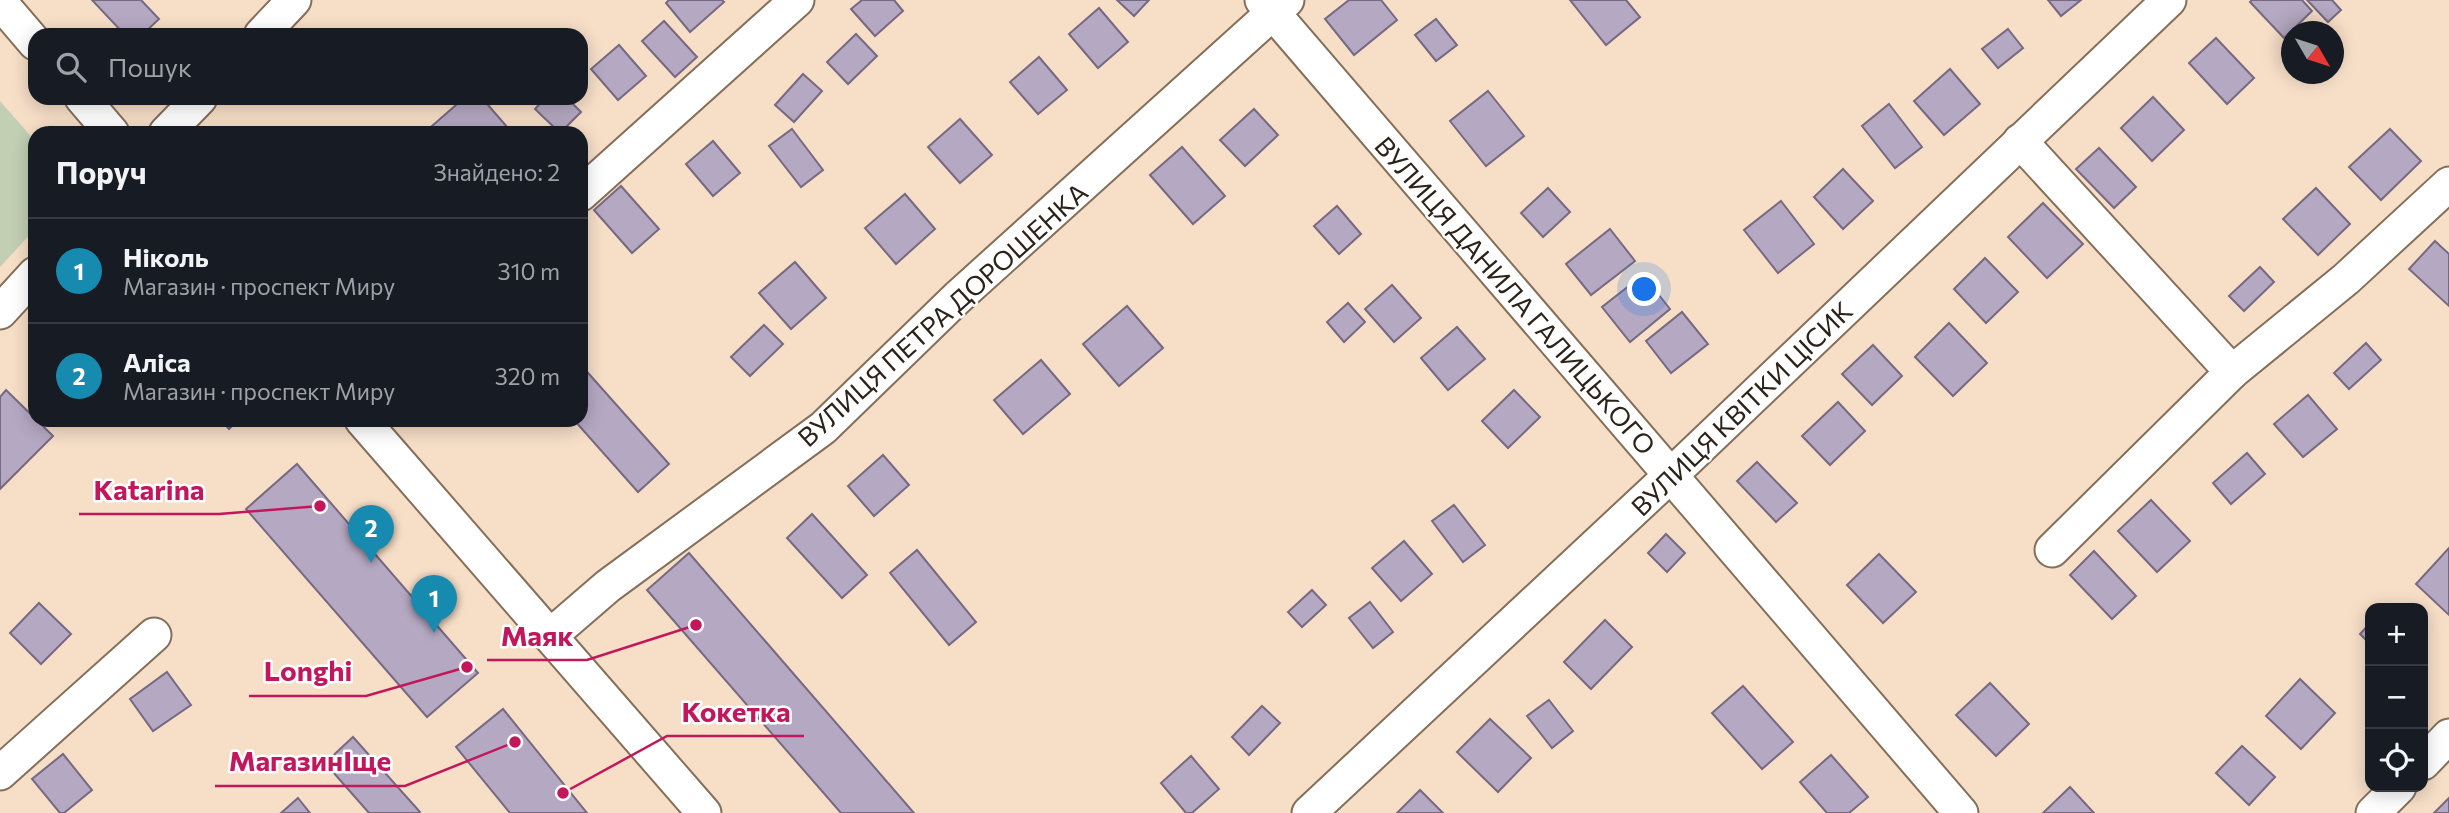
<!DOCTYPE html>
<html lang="uk">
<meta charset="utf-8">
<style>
:root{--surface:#171b24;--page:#20242c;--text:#f1f3f6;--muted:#9ea1a6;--line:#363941;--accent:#178aaf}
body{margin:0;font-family:Commissioner,sans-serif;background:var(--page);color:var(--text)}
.controls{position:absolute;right:21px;bottom:21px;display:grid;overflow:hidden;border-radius:14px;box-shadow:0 4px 18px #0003}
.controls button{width:63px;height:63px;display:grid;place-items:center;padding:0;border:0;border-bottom:2px solid var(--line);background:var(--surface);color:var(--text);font:35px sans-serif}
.compass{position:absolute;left:2281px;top:21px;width:63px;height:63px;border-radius:50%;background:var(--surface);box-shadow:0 4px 18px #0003;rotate:129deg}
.you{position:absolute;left:1645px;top:290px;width:24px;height:24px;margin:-18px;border:5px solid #fff;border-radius:50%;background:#1a73e8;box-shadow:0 0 0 10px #1a73e833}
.badge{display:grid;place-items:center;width:46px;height:46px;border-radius:50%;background:var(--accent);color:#fff;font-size:23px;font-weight:700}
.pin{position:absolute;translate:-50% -58px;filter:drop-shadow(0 2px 4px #0008)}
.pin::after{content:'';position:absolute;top:37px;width:24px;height:21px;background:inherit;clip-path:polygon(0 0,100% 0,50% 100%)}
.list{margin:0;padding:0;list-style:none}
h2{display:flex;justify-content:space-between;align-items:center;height:91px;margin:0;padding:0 28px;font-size:30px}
h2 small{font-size:23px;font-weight:400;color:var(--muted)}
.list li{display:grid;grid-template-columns:46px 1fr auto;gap:21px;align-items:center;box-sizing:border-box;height:105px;padding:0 28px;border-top:2px solid var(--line)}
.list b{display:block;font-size:26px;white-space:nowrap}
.list p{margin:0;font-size:23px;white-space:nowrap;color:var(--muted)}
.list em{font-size:23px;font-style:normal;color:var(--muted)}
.icon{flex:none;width:38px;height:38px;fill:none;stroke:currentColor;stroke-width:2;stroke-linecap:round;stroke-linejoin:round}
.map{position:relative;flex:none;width:2449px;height:813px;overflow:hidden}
.search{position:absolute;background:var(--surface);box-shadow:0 4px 18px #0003;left:28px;top:28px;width:560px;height:77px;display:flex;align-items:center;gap:18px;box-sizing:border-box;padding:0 24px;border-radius:21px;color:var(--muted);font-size:26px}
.panel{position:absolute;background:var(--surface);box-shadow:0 4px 18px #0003;left:28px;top:126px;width:560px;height:301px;border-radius:21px}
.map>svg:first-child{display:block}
</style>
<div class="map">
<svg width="2449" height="813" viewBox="0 0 2449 813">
<rect width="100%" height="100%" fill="#f6dec7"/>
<polygon fill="#c2cfb3" points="0,101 35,141 35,229 0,267"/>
<g fill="#b5a8c2" stroke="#766981" stroke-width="2">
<polygon points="92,0 141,0 159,19 142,35 125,35"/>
<polygon points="669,0 722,0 724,2 690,32 666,3"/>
<polygon points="862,0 894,0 903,11 875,36 851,9"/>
<polygon points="1117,0 1149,0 1134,16"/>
<polygon points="1349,0 1381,0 1397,20 1354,55 1325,19"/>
<polygon points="1570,0 1626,0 1640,17 1606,45"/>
<polygon points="2048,0 2081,0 2061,16"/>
<polygon points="2252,0 2302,0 2312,11 2284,38 2250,2"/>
<polygon points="2307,0 2332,0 2341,10 2328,22"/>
<polygon points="1099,8 1128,42 1098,68 1069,34"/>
<polygon points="1436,19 1457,45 1436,61 1415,35"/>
<polygon points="664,21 697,57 675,77 642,41"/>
<polygon points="2008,29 2023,48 1998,68 1982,49"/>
<polygon points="856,34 877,56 848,84 827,62"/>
<polygon points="2216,38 2254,78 2227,104 2189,63"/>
<polygon points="619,45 646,76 618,100 591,69"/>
<polygon points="1039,57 1067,90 1038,114 1010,82"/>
<polygon points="1950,69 1980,104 1944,135 1914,101"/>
<polygon points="803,74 822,91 794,122 775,105"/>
<polygon points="1488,91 1524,136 1486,166 1450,121"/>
<polygon points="2153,97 2184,130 2152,161 2121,128"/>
<polygon points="464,98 482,98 508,128 503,133 424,133"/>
<polygon points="545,98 567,98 581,112 560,133 535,109"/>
<polygon points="1889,104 1922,147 1895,168 1862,126"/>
<polygon points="1254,109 1278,135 1245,166 1220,140"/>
<polygon points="960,119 992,155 960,183 928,147"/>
<polygon points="792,129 823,170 801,187 769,146"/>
<polygon points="2390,129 2421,161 2381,200 2349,167"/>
<polygon points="713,141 740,173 713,196 686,164"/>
<polygon points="1182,147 1225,196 1193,224 1150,175"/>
<polygon points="2099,148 2136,187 2114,208 2076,169"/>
<polygon points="1843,169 1873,201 1843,229 1814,197"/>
<polygon points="621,186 659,229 632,253 594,210"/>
<polygon points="1548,188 1570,212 1543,237 1521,213"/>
<polygon points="2316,188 2350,224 2318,255 2283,219"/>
<polygon points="905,194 935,229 896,264 865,228"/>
<polygon points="1781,201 1814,244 1778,273 1744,230"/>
<polygon points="2043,203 2083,244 2047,278 2008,237"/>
<polygon points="1337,206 1361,234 1339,254 1314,226"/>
<polygon points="1610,229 1635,261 1591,295 1566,264"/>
<polygon points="2435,241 2449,254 2449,306 2409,269"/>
<polygon points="1985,258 2018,292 1986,323 1954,289"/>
<polygon points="795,262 826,298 791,329 759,293"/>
<polygon points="2260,267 2274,282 2244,311 2229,296"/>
<polygon points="1643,275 1670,309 1630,342 1602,307"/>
<polygon points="1392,285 1421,318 1394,342 1365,309"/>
<polygon points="1348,303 1365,322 1344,342 1327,322"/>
<polygon points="1127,306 1163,348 1119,386 1083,344"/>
<polygon points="1682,312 1708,344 1671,373 1646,341"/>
<polygon points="1949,323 1987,363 1953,396 1915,357"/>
<polygon points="764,325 783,344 750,376 731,357"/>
<polygon points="1457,327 1485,359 1448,390 1421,358"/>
<polygon points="2366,343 2381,360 2349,389 2334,373"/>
<polygon points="1873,345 1902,376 1872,405 1842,374"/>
<polygon points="1041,360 1070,394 1023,434 994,400"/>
<polygon points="581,365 669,464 638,492 574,420 581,420"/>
<polygon points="6,390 53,436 0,489 0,397"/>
<polygon points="1514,390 1540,417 1508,448 1482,421"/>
<polygon points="2308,395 2337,429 2303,457 2274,424"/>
<polygon points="1838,402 1865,431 1830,465 1802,436"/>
<polygon points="221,420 238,420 229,429"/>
<polygon points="2247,453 2265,474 2231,504 2213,483"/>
<polygon points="883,455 909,485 874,516 848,486"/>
<polygon points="1757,462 1797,503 1776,522 1737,481"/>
<polygon points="297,464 478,673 427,717 246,509"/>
<polygon points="2151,500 2190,541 2157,572 2118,531"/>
<polygon points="1454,505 1485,545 1463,562 1432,521"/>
<polygon points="812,514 867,575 842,598 787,538"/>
<polygon points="1666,534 1685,553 1667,572 1648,553"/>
<polygon points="1404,541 1432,574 1401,601 1372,568"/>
<polygon points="2449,548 2449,615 2416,584"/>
<polygon points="917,550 976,622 949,645 890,573"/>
<polygon points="2094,551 2136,596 2112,619 2070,575"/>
<polygon points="689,553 914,813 841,813 647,590"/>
<polygon points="1879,554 1916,592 1883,623 1847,585"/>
<polygon points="1312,590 1326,605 1302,627 1288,612"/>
<polygon points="1370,602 1393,632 1373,648 1349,618"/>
<polygon points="39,603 71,634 41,664 10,633"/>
<polygon points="1605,620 1632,647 1591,689 1564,662"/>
<polygon points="2370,623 2370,644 2360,634"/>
<polygon points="167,672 191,705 153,731 130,699"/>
<polygon points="2300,679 2335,713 2301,749 2266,716"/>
<polygon points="1990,683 2029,724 1996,756 1956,715"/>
<polygon points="1743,686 1793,742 1762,769 1712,713"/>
<polygon points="1549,700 1573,731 1552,748 1527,716"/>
<polygon points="1262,706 1280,723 1249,755 1232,737"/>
<polygon points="503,709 587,813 510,813 456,747"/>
<polygon points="1490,719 1531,758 1498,792 1457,752"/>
<polygon points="353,737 420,812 419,813 369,813 325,763"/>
<polygon points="2242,746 2275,777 2249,805 2216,773"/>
<polygon points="63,754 92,790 64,813 60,813 32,779"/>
<polygon points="1831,755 1868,797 1849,813 1827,813 1800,782"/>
<polygon points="1191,756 1219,789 1192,813 1186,813 1161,783"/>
<polygon points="2070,787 2094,813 2043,813"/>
<polygon points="1420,790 1443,813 1397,813"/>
<polygon points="298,798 310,813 281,813"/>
<polygon points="2449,798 2449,813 2434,813"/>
</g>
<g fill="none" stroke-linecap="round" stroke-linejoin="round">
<g stroke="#846f5b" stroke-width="37">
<g id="minor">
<polyline points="1262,0 1961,813"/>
<polyline points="0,2 35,43"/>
<polyline points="261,35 294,0"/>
<polyline points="82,98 112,133"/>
<polyline points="166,133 200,98"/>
<polyline points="2020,141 2232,372"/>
<polyline points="581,194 797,0"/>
<polyline points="0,312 35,274"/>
<polyline points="362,420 704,813"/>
<polyline points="2052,550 2232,372 2346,279 2449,184"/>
<polyline points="550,636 608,586 823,428 957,298 1287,0"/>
<polyline points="2423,763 2449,736"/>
<polyline points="0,773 154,635"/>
<polyline points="1309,813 1671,475 2169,0"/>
<polyline points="2373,813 2399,787"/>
</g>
</g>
<use href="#minor" stroke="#fff" stroke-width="33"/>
</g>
<g text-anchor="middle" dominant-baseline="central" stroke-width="5" stroke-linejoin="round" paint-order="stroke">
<g font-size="26" fill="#2b221a" stroke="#fff">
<text transform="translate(1516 295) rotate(49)">ВУЛИЦЯ ДАНИЛА ГАЛИЦЬКОГО</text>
<text transform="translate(942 314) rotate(-42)">ВУЛИЦЯ ПЕТРА ДОРОШЕНКА</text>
<text transform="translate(1741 408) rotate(-44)">ВУЛИЦЯ КВІТКИ ЦІСИК</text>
</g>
</g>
<path fill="none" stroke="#c2185b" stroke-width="2.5" d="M320 506L219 514H79M696 625L587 660H487M467 667L366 696H249M563 793L667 736H804M515 742L405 786H215"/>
<g fill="#c2185b" stroke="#fff" stroke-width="2.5">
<circle cx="320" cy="506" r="7"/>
<circle cx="696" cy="625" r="7"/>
<circle cx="467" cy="667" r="7"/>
<circle cx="563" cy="793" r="7"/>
<circle cx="515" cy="742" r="7"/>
</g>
<g font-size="28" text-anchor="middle" font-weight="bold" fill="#c2185b" stroke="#fff" stroke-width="5" stroke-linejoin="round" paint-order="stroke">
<text x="149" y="500">Katarina</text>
<text x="537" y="646">Маяк</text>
<text x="308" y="681">Longhi</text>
<text x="736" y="722">Кокетка</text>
<text x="310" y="771">МагазинІще</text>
</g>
</svg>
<div class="controls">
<button>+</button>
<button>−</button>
<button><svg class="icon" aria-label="locate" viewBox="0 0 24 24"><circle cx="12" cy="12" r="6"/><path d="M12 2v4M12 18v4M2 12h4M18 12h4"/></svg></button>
</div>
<svg class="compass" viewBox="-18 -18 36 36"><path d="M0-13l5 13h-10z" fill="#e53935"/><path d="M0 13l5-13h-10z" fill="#9ea1a6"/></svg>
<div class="you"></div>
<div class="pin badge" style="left:434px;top:633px">1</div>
<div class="pin badge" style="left:371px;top:563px">2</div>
<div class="search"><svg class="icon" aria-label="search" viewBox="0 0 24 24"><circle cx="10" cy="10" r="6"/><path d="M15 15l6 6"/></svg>Пошук</div>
<section class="panel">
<h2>Поруч<small>Знайдено: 2</small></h2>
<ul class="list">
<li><span class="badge">1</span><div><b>Ніколь</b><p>Магазин · проспект Миру</p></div><em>310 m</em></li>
<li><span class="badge">2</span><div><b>Аліса</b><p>Магазин · проспект Миру</p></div><em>320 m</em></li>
</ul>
</section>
</div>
